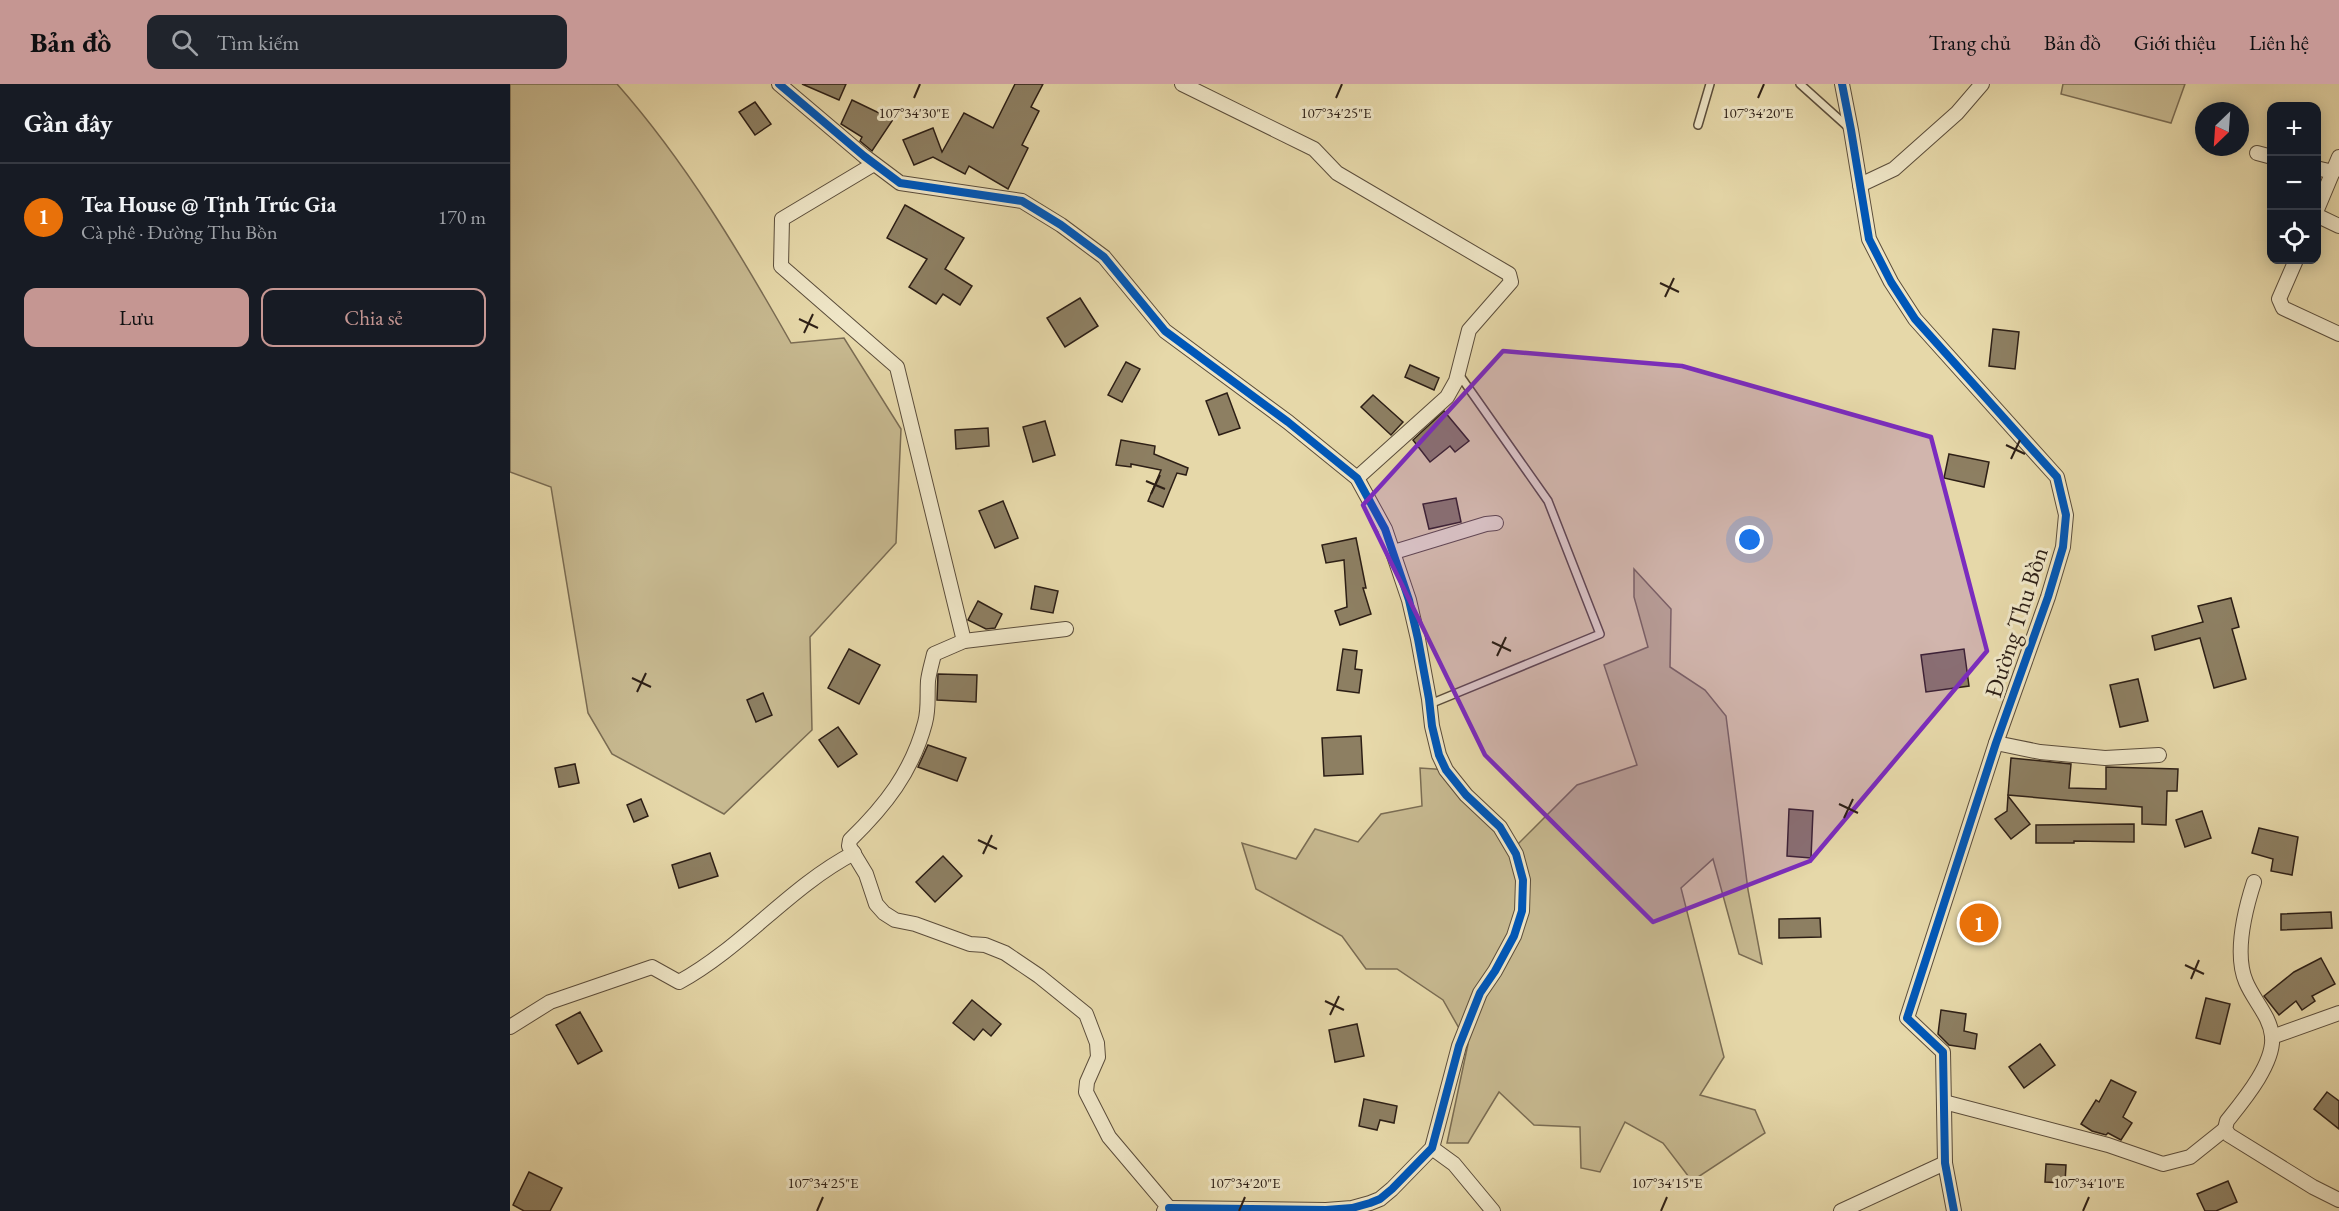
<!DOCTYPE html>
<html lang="vi">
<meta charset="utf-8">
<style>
:root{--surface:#171b24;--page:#20242c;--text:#f1f3f6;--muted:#9ea1a6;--line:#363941;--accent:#c59692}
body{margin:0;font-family:"EB Garamond",serif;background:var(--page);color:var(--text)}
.controls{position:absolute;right:18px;top:18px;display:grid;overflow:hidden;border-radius:12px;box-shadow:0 3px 15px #0003}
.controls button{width:54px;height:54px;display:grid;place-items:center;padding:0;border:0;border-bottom:2px solid var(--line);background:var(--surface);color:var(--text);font:30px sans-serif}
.compass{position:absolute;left:1685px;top:18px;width:54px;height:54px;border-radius:50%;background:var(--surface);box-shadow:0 3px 15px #0003;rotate:205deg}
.you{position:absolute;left:1240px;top:456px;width:21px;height:21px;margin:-15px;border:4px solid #fff;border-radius:50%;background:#1a73e8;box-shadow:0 0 0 9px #1a73e833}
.badge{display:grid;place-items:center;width:39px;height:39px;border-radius:50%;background:var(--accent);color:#fff;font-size:20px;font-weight:700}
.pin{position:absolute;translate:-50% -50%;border:3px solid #fff;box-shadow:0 2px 6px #0006}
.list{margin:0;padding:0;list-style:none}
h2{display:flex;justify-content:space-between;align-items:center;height:78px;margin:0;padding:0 24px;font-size:26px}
h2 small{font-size:20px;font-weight:400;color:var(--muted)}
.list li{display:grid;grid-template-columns:39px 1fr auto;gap:18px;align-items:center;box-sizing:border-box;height:108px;padding:0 24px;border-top:2px solid var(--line)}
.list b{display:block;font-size:22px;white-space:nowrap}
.list p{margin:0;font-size:20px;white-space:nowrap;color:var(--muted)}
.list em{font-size:20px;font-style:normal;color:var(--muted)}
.actions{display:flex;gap:12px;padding:18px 24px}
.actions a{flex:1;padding:14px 0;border:2px solid var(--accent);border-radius:12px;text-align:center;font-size:21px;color:var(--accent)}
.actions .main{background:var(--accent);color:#111}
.icon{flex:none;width:33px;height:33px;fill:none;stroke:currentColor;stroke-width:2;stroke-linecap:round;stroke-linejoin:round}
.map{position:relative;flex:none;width:1829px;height:1127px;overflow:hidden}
header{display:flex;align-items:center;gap:36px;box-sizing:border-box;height:84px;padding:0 30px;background:var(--accent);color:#111}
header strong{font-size:28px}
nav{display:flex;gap:33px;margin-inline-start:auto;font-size:21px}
.search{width:420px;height:54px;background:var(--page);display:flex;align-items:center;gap:15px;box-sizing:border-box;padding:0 21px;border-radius:12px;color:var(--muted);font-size:22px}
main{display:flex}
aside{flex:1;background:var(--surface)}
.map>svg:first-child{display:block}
</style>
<header>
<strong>Bản đồ</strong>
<div class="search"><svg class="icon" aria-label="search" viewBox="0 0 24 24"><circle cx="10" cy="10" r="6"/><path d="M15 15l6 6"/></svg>Tìm kiếm</div>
<nav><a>Trang chủ</a><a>Bản đồ</a><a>Giới thiệu</a><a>Liên hệ</a></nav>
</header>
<main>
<aside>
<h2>Gần đây<small></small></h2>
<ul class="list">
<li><span class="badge" style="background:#e8710a">1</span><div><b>Tea House @ Tịnh Trúc Gia</b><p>Cà phê · Đường Thu Bồn</p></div><em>170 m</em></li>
</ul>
<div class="actions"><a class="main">Lưu</a><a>Chia sẻ</a></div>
</aside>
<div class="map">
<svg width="1829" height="1127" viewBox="0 0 1829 1127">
<rect width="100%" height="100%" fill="#e6d8a9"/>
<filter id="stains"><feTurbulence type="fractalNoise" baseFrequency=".00333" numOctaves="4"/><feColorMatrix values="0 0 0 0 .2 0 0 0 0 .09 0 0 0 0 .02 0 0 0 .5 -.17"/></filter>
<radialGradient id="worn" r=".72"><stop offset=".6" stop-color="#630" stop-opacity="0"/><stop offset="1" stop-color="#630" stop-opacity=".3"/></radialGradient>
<g fill="#c7b990" stroke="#7a6c53" stroke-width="1.5">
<path d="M0,0H107C176,78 230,169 281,259L334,254L391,345L386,459L300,553L302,646L214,730L102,670L78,629L41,403L0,388Z"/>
<polygon points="1553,0 1675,0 1661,39 1551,10"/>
<polygon points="1124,485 1161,525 1160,583 1195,606 1216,632 1238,806 1252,880 1229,870 1203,775 1171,804 1214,973 1190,1011 1245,1026 1255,1049 1182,1097 1153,1059 1115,1038 1090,1088 1071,1084 1070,1043 1024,1041 989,1008 958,1059 937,1059 958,960 933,916 887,885 856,885 832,852 746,805 732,759 786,775 805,745 848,758 871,730 912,722 910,684 940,686 1007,761 1067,701 1127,681 1094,581 1138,563 1124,513"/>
</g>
<g fill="#8d7f62" stroke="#2d1f16" stroke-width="1.5">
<polygon points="292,0 336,0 329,16"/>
<polygon points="505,0 533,0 521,23 529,27 512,61 518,64 498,105 459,82 455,90 423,73 404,81 393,56 423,44 432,68 454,29 483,44"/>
<polygon points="342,16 369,29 371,25 384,34 362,67 350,57 352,53 331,40"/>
<polygon points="245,18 261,40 245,51 229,28"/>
<polygon points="395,121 454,154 435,185 462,202 450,221 433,210 426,220 399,203 417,175 377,154"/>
<polygon points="570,214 588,242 555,263 537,234"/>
<polygon points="1483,245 1509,248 1505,285 1479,282"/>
<polygon points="616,278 630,285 612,318 598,311"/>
<polygon points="900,281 929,294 924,306 895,293"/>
<polygon points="717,309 730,344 709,351 696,317"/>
<polygon points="863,311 893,338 881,351 851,323"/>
<polygon points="934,327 959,357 945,368 940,362 920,378 903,356"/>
<polygon points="535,337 545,371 523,378 513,343"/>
<polygon points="478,344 479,362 446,365 445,346"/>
<polygon points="611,356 645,362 644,370 678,384 676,391 667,389 653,423 638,417 651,386 621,380 621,383 606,381"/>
<polygon points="1439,370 1479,378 1474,403 1434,394"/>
<polygon points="946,414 951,438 919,445 913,420"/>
<polygon points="493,417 508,454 485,464 469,427"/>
<polygon points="846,454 856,504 853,504 861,530 830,541 825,527 837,523 834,476 816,479 812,461"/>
<polygon points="525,502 548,507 543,529 521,525"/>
<polygon points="1721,514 1729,543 1722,545 1736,595 1704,604 1690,554 1645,566 1642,552 1693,538 1688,522"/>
<polygon points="468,517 492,530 485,544 476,545 458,536"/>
<polygon points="339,565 370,581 349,620 318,604"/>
<polygon points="833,565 847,567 845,585 852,586 849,609 827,606"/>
<polygon points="1454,565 1459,602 1416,608 1411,571"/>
<polygon points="428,590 467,591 466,618 427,616"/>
<polygon points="1628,595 1638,637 1610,643 1600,601"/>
<polygon points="253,609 262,631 246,638 237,616"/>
<polygon points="328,643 347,670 328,683 309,656"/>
<polygon points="851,652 853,690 814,692 812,654"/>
<polygon points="418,661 456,674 447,697 408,683"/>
<polygon points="1501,674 1561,680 1559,704 1596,705 1596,683 1668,685 1667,707 1657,707 1656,741 1632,740 1632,723 1498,711"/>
<polygon points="65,680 69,699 49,703 45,684"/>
<polygon points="1498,712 1520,740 1501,755 1485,735 1497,727"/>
<polygon points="131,715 138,732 124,738 117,721"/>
<polygon points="1279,725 1303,727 1301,774 1277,772"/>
<polygon points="1692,727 1701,754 1675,763 1666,736"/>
<polygon points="1624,740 1624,758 1564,757 1564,759 1526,759 1526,741"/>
<polygon points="1749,744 1788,753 1782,791 1761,787 1763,775 1742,769"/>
<polygon points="200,769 208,792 169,804 162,781"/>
<polygon points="433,772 452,792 425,818 406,798"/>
<polygon points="1821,828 1822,844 1771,846 1771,830"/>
<polygon points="1310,834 1311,853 1269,854 1269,835"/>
<polygon points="1811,874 1825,900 1802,912 1805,917 1792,926 1786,917 1769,931 1754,912 1784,888"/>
<polygon points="1696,914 1720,920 1710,960 1686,954"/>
<polygon points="462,916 491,940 481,952 473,945 464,956 443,939"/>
<polygon points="1431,926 1456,930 1454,947 1467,950 1465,965 1439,961 1428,950"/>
<polygon points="70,928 92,967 68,980 46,941"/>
<polygon points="847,940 854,972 825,978 819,946"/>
<polygon points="1530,960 1545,981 1514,1004 1499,983"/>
<polygon points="1601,996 1626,1008 1613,1033 1622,1039 1611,1056 1598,1049 1596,1051 1582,1047 1571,1040 1586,1016 1589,1018"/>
<polygon points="1817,1008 1829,1017 1829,1045 1804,1025"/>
<polygon points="854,1015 887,1022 884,1039 870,1036 867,1046 849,1042"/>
<polygon points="1536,1080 1556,1081 1555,1099 1535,1098"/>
<polygon points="19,1088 52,1104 40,1127 14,1127 3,1121"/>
<polygon points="1718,1097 1727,1118 1706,1127 1695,1127 1687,1110"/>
</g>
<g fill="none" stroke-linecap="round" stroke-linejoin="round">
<g stroke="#5b4d3b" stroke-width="10">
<g id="service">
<polyline points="1290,0 1339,44"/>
<polyline points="1188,41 1200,0"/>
<polyline points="920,620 1090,550 1038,417 948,289"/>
</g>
</g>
<g stroke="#5b4d3b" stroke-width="16">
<g id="minor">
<polyline points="269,0 354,72 390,99 512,117 551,141 594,173 655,247 778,338 847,394 875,445 899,516 908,555 919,615 922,642 929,671 936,686 956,711 990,743 1006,770 1013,796 1012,827 1004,852 985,887 970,909 949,962 922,1064 882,1105 870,1115 860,1119 842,1124 816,1126 659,1124"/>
<polyline points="672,0 804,65 827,89 999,190 1001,198 959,246 946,297 937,313 847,394"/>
<polyline points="1332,0 1341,46 1359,155 1381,198 1405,235 1547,393 1556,431 1553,463 1538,513 1486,659 1397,934 1433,968 1435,1079 1444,1127"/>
<polyline points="1747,69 1762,73"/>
<polyline points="364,80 272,135 271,182 387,283 454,557"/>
<polyline points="1806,84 1823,88"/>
<polyline points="1350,101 1384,85 1447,29 1472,0"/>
<polyline points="1806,128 1829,73"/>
<polyline points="1806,131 1829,142"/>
<polyline points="1786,176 1769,215 1773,224 1829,250"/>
<polyline points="884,468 976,440 986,439"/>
<path d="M556,545L454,557L424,570C422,579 419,588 418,597C417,612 419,625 415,639C402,688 375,722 340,756L339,762L356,790L366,820L374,829L385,836L405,840L460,860L475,861L495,869L529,892L576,930L587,959L588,973L577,998L576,1008L599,1053L659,1124L654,1127"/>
<polyline points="1486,659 1530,668 1595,674 1649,671"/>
<path d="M1744,798C1735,826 1724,870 1736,898C1744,917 1760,932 1762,952C1765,979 1733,1017 1717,1037L1715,1045L1719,1051L1803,1103L1829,1116"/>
<path d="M0,943L40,918L142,883L169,898C233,863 279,803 344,769"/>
<polyline points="1762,953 1829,929"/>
<polyline points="1434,1018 1598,1061 1653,1080 1680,1073 1715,1045"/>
<polyline points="922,1064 944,1080 983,1127"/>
<polyline points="1331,1127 1435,1079"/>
</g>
</g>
<use href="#service" stroke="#efe6c7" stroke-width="7"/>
<use href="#minor" stroke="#efe6c7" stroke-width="14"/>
<g stroke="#efe6c7" stroke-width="11">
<g id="cycleway">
<polyline points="269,0 354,72 390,99 512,117 551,141 594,173 655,247 778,338 847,394 875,445 899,516 908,555 919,615 922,642 929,671 936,686 956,711 990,743 1006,770 1013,796 1012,827 1004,852 985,887 970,909 949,962 922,1064 882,1105 870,1115 860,1119 842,1124 816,1126 659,1124"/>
<polyline points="1332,0 1341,46 1359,155 1381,198 1405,235 1547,393 1556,431 1553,463 1538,513 1486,659 1397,934 1433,968 1435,1079 1444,1127"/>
</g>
</g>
<use href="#cycleway" stroke="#0057b8" stroke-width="8"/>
</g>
<path fill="#7b2cbf" fill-opacity="0.2" stroke="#7b2cbf" stroke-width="4.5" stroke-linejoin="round" d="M993,267L1172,282L1421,353L1477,567L1300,777L1143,838L975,671L853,421Z"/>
<path fill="none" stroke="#2d1f16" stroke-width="2" d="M404,14L410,0M826,14L832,0M1248,14L1254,0M1150,199L1169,208M1155,213L1164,194M289,235L308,244M294,249L303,230M1496,361L1515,370M1501,375L1510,356M636,397L655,405M641,410L650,391M982,558L1001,567M987,572L996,553M122,594L141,603M127,608L136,589M1329,720L1348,729M1334,734L1343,715M468,756L487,765M473,770L482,751M1675,881L1694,890M1681,895L1689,876M815,917L834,926M820,931L829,912M307,1127L313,1113M729,1127L735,1113M1151,1127L1157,1113M1573,1127L1579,1113"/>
<g text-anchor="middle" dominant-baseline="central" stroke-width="6" stroke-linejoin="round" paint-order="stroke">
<g font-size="24" fill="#2d1f16" stroke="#efe6c7">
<text transform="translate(1506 538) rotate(-72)">Đường Thu Bồn</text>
</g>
</g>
<g font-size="15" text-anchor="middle" fill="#2d1f16" stroke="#efe6c7" stroke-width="6" stroke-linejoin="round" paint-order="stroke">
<text x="404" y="34">107°34'30"E</text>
<text x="826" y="34">107°34'25"E</text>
<text x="1248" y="34">107°34'20"E</text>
<text x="313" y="1104">107°34'25"E</text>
<text x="735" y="1104">107°34'20"E</text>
<text x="1157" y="1104">107°34'15"E</text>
<text x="1579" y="1104">107°34'10"E</text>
</g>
<rect width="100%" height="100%" filter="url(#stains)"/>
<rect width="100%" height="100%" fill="url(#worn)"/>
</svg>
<div class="controls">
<button>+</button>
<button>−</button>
<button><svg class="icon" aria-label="locate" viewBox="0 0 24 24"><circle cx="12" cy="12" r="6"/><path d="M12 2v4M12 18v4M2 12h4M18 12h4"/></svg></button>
</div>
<svg class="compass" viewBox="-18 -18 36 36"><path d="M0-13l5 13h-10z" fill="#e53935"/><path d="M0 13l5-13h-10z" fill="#9ea1a6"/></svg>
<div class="you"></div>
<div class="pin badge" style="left:1469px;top:839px;background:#e8710a">1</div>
</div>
</main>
